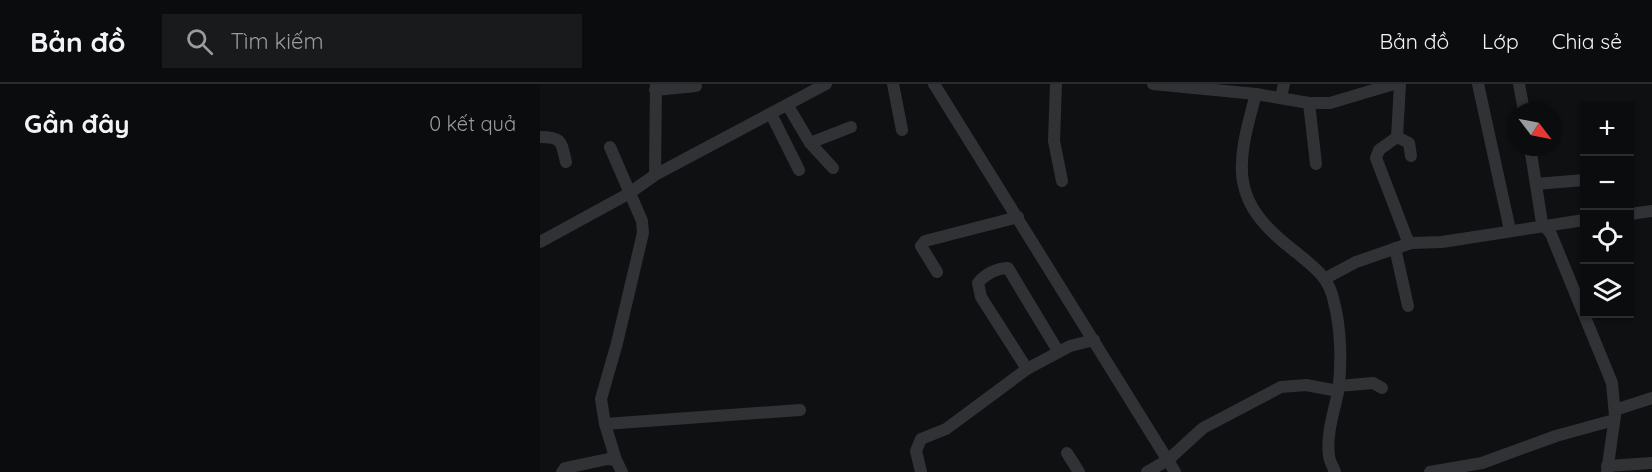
<!DOCTYPE html>
<html lang="vi">
<meta charset="utf-8">
<style>
:root{--surface:#0b0c0d;--page:#191a1b;--text:#f1f3f6;--muted:#9a9b9d;--line:#2b2c2e}
body{margin:0;font-family:Quicksand,sans-serif;background:var(--page);color:var(--text)}
.controls{position:absolute;right:18px;top:18px;display:grid;overflow:hidden;border-radius:0px;box-shadow:0 2px 4px #0004}
.controls button{width:54px;height:54px;display:grid;place-items:center;padding:0;border:0;border-bottom:2px solid var(--line);background:var(--surface);color:var(--text);font:30px sans-serif}
.compass{position:absolute;left:968px;top:18px;width:54px;height:54px;border-radius:50%;background:var(--surface);box-shadow:0 2px 4px #0004;rotate:122deg}
.list{margin:0;padding:0;list-style:none}
h2{display:flex;justify-content:space-between;align-items:center;height:78px;margin:0;padding:0 24px;font-size:26px}
h2 small{font-size:20px;font-weight:400;color:var(--muted)}
.icon{flex:none;width:33px;height:33px;fill:none;stroke:currentColor;stroke-width:2;stroke-linecap:round;stroke-linejoin:round}
.map{position:relative;flex:none;width:1112px;height:388px;overflow:hidden}
header{display:flex;align-items:center;gap:36px;box-sizing:border-box;height:84px;padding:0 30px;background:var(--surface);border-bottom:2px solid var(--line)}
header strong{font-size:28px}
nav{display:flex;gap:33px;margin-inline-start:auto;font-size:21px}
.search{width:420px;height:54px;background:var(--page);display:flex;align-items:center;gap:15px;box-sizing:border-box;padding:0 21px;border-radius:0px;color:var(--muted);font-size:22px}
main{display:flex}
aside{flex:1;background:var(--surface)}
.map>svg:first-child{display:block}
</style>
<header>
<strong>Bản đồ</strong>
<div class="search"><svg class="icon" aria-label="search" viewBox="0 0 24 24"><circle cx="10" cy="10" r="6"/><path d="M15 15l6 6"/></svg>Tìm kiếm</div>
<nav><a>Bản đồ</a><a>Lớp</a><a>Chia sẻ</a></nav>
</header>
<main>
<aside>
<h2>Gần đây<small>0 kết quả</small></h2>
<ul class="list">
</ul>
</aside>
<div class="map">
<svg width="1112" height="388" viewBox="0 0 1112 388">
<rect width="100%" height="100%" fill="#0f1011"/>
<g fill="none" stroke-linecap="round" stroke-linejoin="round">
<g stroke="#313235" stroke-width="12">
<polyline points="353,0 362,46"/>
<polyline points="394,0 635,388"/>
<polyline points="516,0 514,57 522,97"/>
<path d="M613,0L716,10C695,85 689,118 757,169C775,184 789,193 794,218C801,245 802,280 798,308C794,328 786,351 789,371C789,377 793,382 795,388"/>
<polyline points="860,0 857,53 839,66 836,74 869,160"/>
<polyline points="938,0 970,146"/>
<polyline points="979,0 984,27"/>
<polyline points="115,6 156,2"/>
<polyline points="716,10 769,19 790,19 854,0"/>
<polyline points="741,13 744,0"/>
<polyline points="769,19 776,80"/>
<polyline points="248,22 270,59 293,84"/>
<polyline points="231,30 259,86"/>
<path d="M0,53C23,53 21,58 26,78"/>
<polyline points="857,53 869,59 871,72"/>
<polyline points="270,59 311,43"/>
<polyline points="70,63 102,137 103,149 77,259 61,315 65,340 76,376"/>
<polyline points="990,63 1002,139 1011,150 1072,299 1075,332 1067,388"/>
<polyline points="115,91 116,0"/>
<polyline points="996,100 1044,96"/>
<polyline points="1090,130 1112,127"/>
<polyline points="0,158 88,110 115,91 286,0"/>
<polyline points="855,164 868,222"/>
<polyline points="397,188 381,162 385,157 478,133"/>
<polyline points="786,194 816,178 871,159 902,158 1044,136"/>
<path d="M487,285L441,213L438,199C445,190 457,184 468,184L518,267"/>
<polyline points="798,302 833,299 842,304"/>
<polyline points="1075,326 1112,314"/>
<polyline points="65,340 260,326"/>
<polyline points="527,369 539,388"/>
<polyline points="1067,382 1112,379"/>
<polyline points="22,388 25,384 68,375 76,376 82,388"/>
<polyline points="381,388 376,367 381,355 406,345 487,285 530,262 554,256"/>
<polyline points="607,388 628,376 663,344 741,303 766,301 798,307"/>
<polyline points="890,388 942,379 1016,352 1074,336"/>
</g>
</g>
</svg>
<div class="controls">
<button>+</button>
<button>−</button>
<button><svg class="icon" aria-label="locate" viewBox="0 0 24 24"><circle cx="12" cy="12" r="6"/><path d="M12 2v4M12 18v4M2 12h4M18 12h4"/></svg></button>
<button><svg class="icon" aria-label="layers" viewBox="0 0 24 24"><path d="M12 4l9 5-9 5-9-5zM3 14l9 5 9-5"/></svg></button>
</div>
<svg class="compass" viewBox="-18 -18 36 36"><path d="M0-13l5 13h-10z" fill="#e53935"/><path d="M0 13l5-13h-10z" fill="#9a9b9d"/></svg>
</div>
</main>
